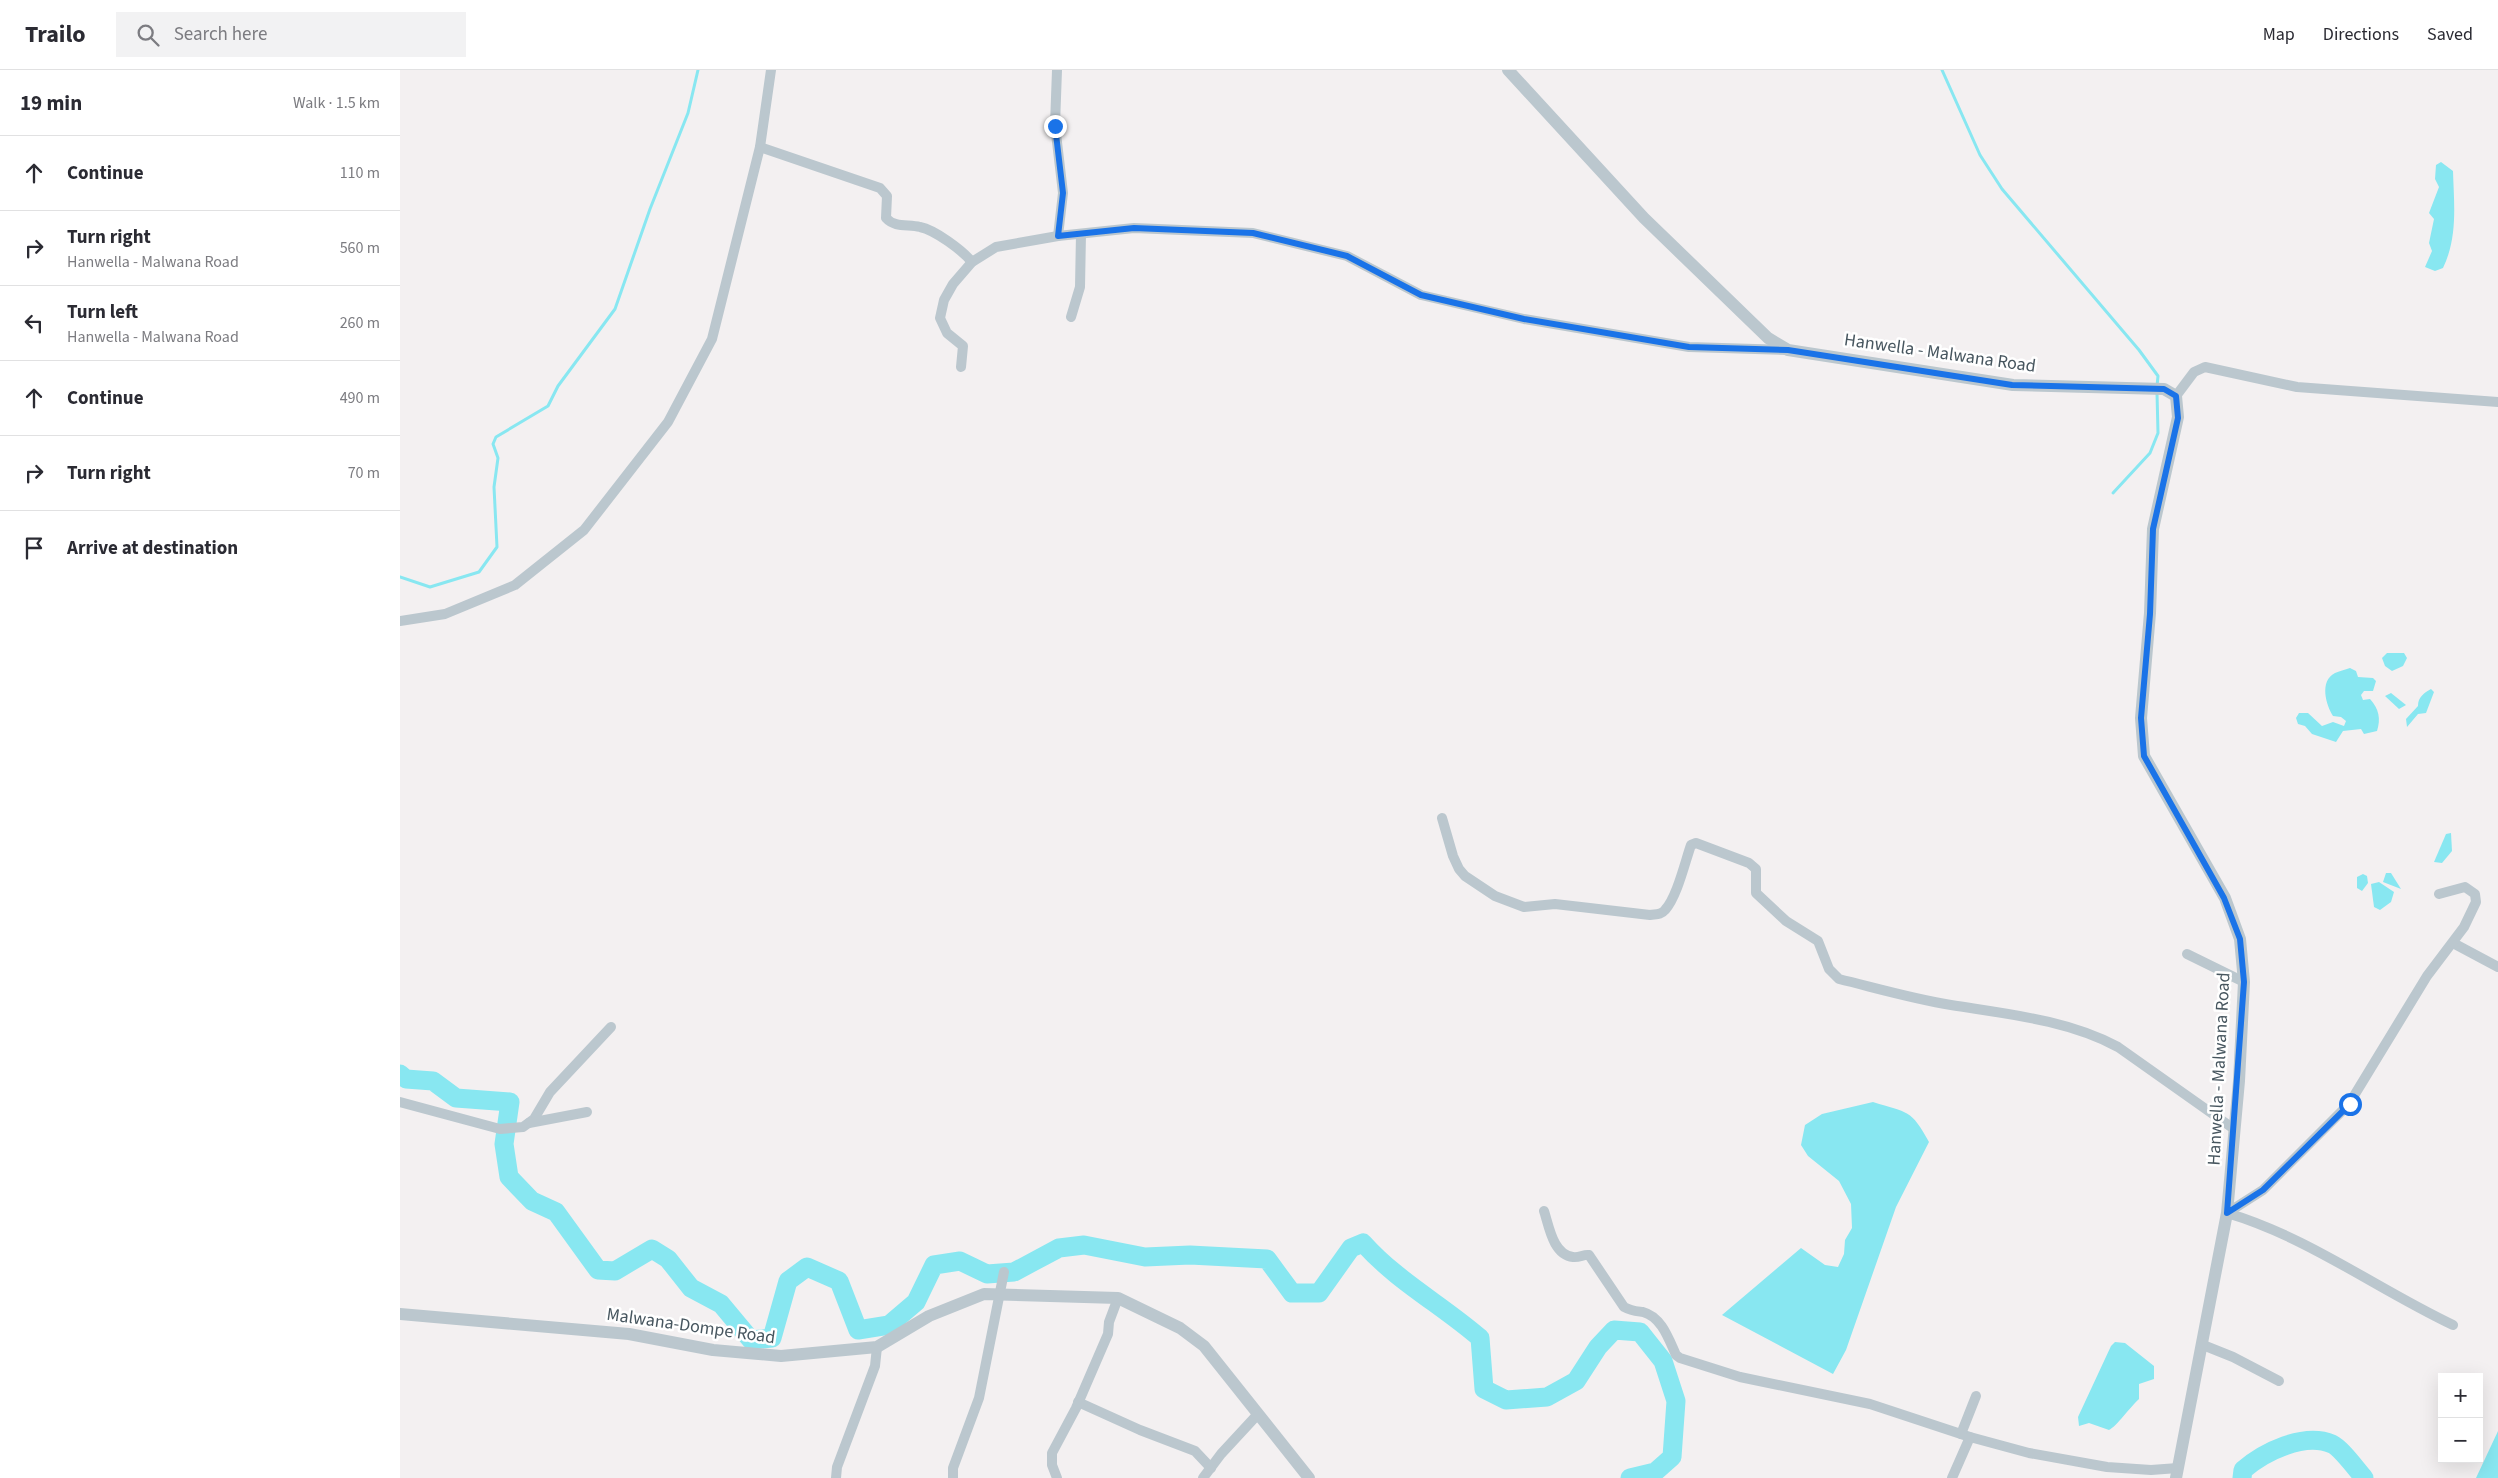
<!DOCTYPE html>
<meta charset="utf-8">
<style>
:root{--surface:#fff;--page:#f2f2f3;--text:#2b2b33;--muted:#7c7c81;--line:#e1e1e2}
body{margin:0;font-family:"Source Sans 3",sans-serif;background:var(--page);color:var(--text)}
.controls{position:absolute;right:15px;bottom:15px;display:grid;overflow:hidden;border-radius:0px;box-shadow:0 5px 20px #0002}
.controls button{width:45px;height:45px;display:grid;place-items:center;padding:0;border:0;border-bottom:1px solid var(--line);background:var(--surface);color:var(--text);font:25px sans-serif}
.stop{position:absolute;width:15px;height:15px;margin:-11px;border:4px solid #1a73e8;border-radius:50%;background:#fff}
.stop.end{background:#1a73e8;border-color:#fff;box-shadow:0 1px 5px #0008}
.list{margin:0;padding:0;list-style:none}
h2{display:flex;justify-content:space-between;align-items:center;height:65px;margin:0;padding:0 20px;font-size:21px}
h2 small{font-size:16px;font-weight:400;color:var(--muted)}
.list li{display:grid;grid-template-columns:32px 1fr auto;gap:15px;align-items:center;box-sizing:border-box;height:75px;padding:0 20px;border-top:1px solid var(--line)}
.list b{display:block;font-size:19px;white-space:nowrap}
.list p{margin:0;font-size:16px;white-space:nowrap;color:var(--muted)}
.list em{font-size:16px;font-style:normal;color:var(--muted)}
.icon{flex:none;width:28px;height:28px;fill:none;stroke:currentColor;stroke-width:2;stroke-linecap:round;stroke-linejoin:round}
.map{position:relative;flex:none;width:2098px;height:1408px;overflow:hidden}
header{display:flex;align-items:center;gap:30px;box-sizing:border-box;height:70px;padding:0 25px;background:var(--surface);border-bottom:1px solid var(--line)}
header strong{font-size:24px}
nav{display:flex;gap:28px;margin-inline-start:auto;font-size:18px}
.search{width:350px;height:45px;background:var(--page);display:flex;align-items:center;gap:12px;box-sizing:border-box;padding:0 18px;border-radius:0px;color:var(--muted);font-size:19px}
main{display:flex}
aside{flex:1;background:var(--surface)}
.map>svg:first-child{display:block}
</style>
<header>
<strong>Trailo</strong>
<div class="search"><svg class="icon" aria-label="search" viewBox="0 0 24 24"><circle cx="10" cy="10" r="6"/><path d="M15 15l6 6"/></svg>Search here</div>
<nav><a>Map</a><a>Directions</a><a>Saved</a></nav>
</header>
<main>
<aside>
<h2>19 min<small>Walk · 1.5 km</small></h2>
<ul class="list">
<li><svg class="icon" aria-label="ahead" viewBox="0 0 24 24"><path d="M12 20V5M6 11l6-6 6 6"/></svg><div><b>Continue</b></div><em>110 m</em></li>
<li><svg class="icon" aria-label="right" viewBox="0 0 24 24"><path d="M7 20v-9h11M14 6l5 5-5 5"/></svg><div><b>Turn right</b><p>Hanwella - Malwana Road</p></div><em>560 m</em></li>
<li><svg class="icon" aria-label="left" viewBox="0 0 24 24"><path d="M17 20v-9H6M10 6l-5 5 5 5"/></svg><div><b>Turn left</b><p>Hanwella - Malwana Road</p></div><em>260 m</em></li>
<li><svg class="icon" aria-label="ahead" viewBox="0 0 24 24"><path d="M12 20V5M6 11l6-6 6 6"/></svg><div><b>Continue</b></div><em>490 m</em></li>
<li><svg class="icon" aria-label="right" viewBox="0 0 24 24"><path d="M7 20v-9h11M14 6l5 5-5 5"/></svg><div><b>Turn right</b></div><em>70 m</em></li>
<li><svg class="icon" aria-label="arrive" viewBox="0 0 24 24"><path d="M6 21V4h12l-3 4 3 4H6"/></svg><div><b>Arrive at destination</b></div></li>
</ul>
</aside>
<div class="map">
<svg width="2098" height="1408" viewBox="0 0 2098 1408">
<rect width="100%" height="100%" fill="#f3f0f1"/>
<g fill="#88e7f1">
<path d="M2041,92L2053,101C2054,134 2058,167 2043,198L2035,201L2025,197L2032,181L2029,173L2034,149L2029,143L2039,117L2035,109L2036,95Z"/>
<polygon points="1987,583 2004,583 2007,588 2003,596 1992,601 1985,596 1982,588"/>
<path d="M1950,598L1956,601L1958,607L1973,608L1976,611L1973,621H1964L1961,625L1963,630L1970,629C1979,639 1981,649 1977,661L1964,664L1961,659L1943,661L1936,672L1912,664L1905,656L1898,654L1896,648L1899,643H1908L1922,656L1933,652L1944,656L1946,651L1941,647L1933,646C1926,635 1919,611 1935,603C1939,601 1945,600 1950,598Z"/>
<path d="M2031,619L2034,622L2026,643L2018,644L2007,657L2006,649L2018,636C2018,627 2024,623 2031,619Z"/>
<polygon points="1991,623 2006,635 1999,639 1985,626"/>
<polygon points="2051,763 2052,781 2042,793 2034,792 2046,764"/>
<polygon points="1986,803 1991,803 2001,819 1983,812"/>
<polygon points="1963,804 1967,806 1968,813 1962,821 1957,818 1957,807"/>
<polygon points="1979,812 1994,822 1991,832 1980,840 1974,837 1971,814"/>
<path d="M1473,1032C1508,1043 1511,1039 1529,1072L1496,1137L1446,1280L1433,1304L1322,1245L1401,1178L1425,1195L1438,1197L1444,1184L1445,1170L1452,1158L1451,1134L1439,1111L1408,1086L1401,1075L1405,1055L1422,1044Z"/>
<path d="M1715,1272L1725,1273L1754,1296V1309L1739,1314V1329C1731,1336 1716,1357 1709,1360L1689,1353L1679,1356L1678,1347L1711,1276Z"/>
<polygon points="2098,1361 2098,1408 2076,1408"/>
</g>
<g fill="none" stroke-linecap="round" stroke-linejoin="round">
<g stroke="#88e7f1" stroke-width="3">
<polyline points="1542,0 1580,85 1602,119 1739,280 1758,306 1757,316"/>
<polyline points="1713,423 1750,383 1758,363 1757,323"/>
<polyline points="0,507 30,517 79,502 97,477 94,417 98,388 93,374 96,367 148,336 158,316 215,239 250,139 288,43 298,0"/>
</g>
<g stroke="#88e7f1" stroke-width="19">
<path d="M0,1004L6,1009L33,1011L56,1028L110,1032L104,1074L109,1107L132,1131L156,1142L198,1200L215,1201L252,1179L268,1189L291,1218L321,1234L351,1270L372,1268L388,1211L407,1197L439,1211L458,1260L489,1255L516,1232L534,1195L560,1191L587,1204L614,1202L659,1178L684,1175L745,1187L790,1185L867,1189L892,1223H919L951,1178L963,1173C997,1211 1042,1235 1080,1268L1084,1319L1106,1330L1147,1327L1176,1311L1198,1277L1214,1260L1240,1262L1263,1291L1276,1331L1272,1387L1255,1402L1230,1408"/>
<path d="M1842,1408L1843,1400C1864,1382 1904,1362 1932,1374C1941,1378 1957,1400 1964,1408"/>
</g>
<g stroke="#bbc7ce" stroke-width="10">
<polyline points="657,0 655,55 663,123 658,166"/>
<path d="M360,77L480,118L487,126L486,148C495,158 508,154 520,157C535,160 562,180 572,192"/>
<polyline points="671,247 680,217 681,164"/>
<polyline points="561,297 563,276 547,263 540,248 544,230 553,214 572,192 596,177 658,166 734,158 853,163 947,186 1021,225 1124,249 1289,277 1387,280"/>
<polyline points="1776,326 1794,302 1805,297 1897,317 2098,332"/>
<polyline points="0,551 45,544 115,515 184,460 268,352 312,269 360,77 371,0"/>
<path d="M1042,748L1053,786L1059,799L1065,806L1095,826L1124,837L1155,834L1250,845C1256,844 1261,845 1265,840C1277,827 1285,792 1291,775L1296,773L1349,793L1356,799V823L1386,851L1418,871L1429,899L1439,909C1476,918 1514,929 1551,935C1607,944 1668,950 1718,977L1834,1059"/>
<polyline points="2053,873 2098,897"/>
<polyline points="1787,884 1844,912"/>
<polyline points="0,1032 100,1059 123,1057 134,1049 150,1022 211,957"/>
<polyline points="129,1053 187,1042"/>
<path d="M1144,1141C1149,1156 1153,1185 1173,1187C1179,1188 1184,1184 1189,1185L1224,1237C1231,1241 1235,1241 1243,1242C1262,1247 1269,1270 1276,1285L1280,1288L1340,1307L1470,1334L1570,1367L1629,1383L1707,1397L1751,1400L1778,1398"/>
<polyline points="1827,1143 1863,1120 1949,1034 2027,906 2064,857 2076,832 2075,824 2065,817 2039,824"/>
<path d="M1827,1143C1908,1167 1977,1219 2053,1255"/>
<polyline points="1803,1275 1833,1287 1879,1311"/>
<polyline points="678,1332 740,1360 795,1381 811,1398"/>
<polyline points="1561,1364 1576,1326"/>
<polyline points="436,1408 437,1397 475,1296 477,1277"/>
<polyline points="553,1408 553,1398 579,1328 604,1202"/>
<polyline points="657,1408 652,1395 652,1383 676,1338 708,1264 709,1252 718,1228"/>
<polyline points="803,1408 821,1384 858,1344"/>
<polyline points="1552,1408 1570,1367"/>
</g>
<g stroke="#bbc7ce" stroke-width="12">
<polyline points="1108,0 1244,148 1368,268 1388,280 1613,315 1764,319 1776,326 1778,347 1753,459 1750,543 1741,648 1744,686 1825,828 1840,869 1844,912 1839,1011 1827,1143 1776,1408"/>
<polyline points="0,1244 229,1264 313,1280 381,1286 477,1277 529,1246 584,1224 718,1228 780,1258 804,1276 909,1408"/>
</g>
</g>
<g fill="none" stroke-linecap="round" stroke-linejoin="round">
<polyline stroke="#1a73e8" stroke-width="6" points="655,56 663,123 658,166 734,158 853,163 947,186 1021,225 1124,249 1289,277 1388,280 1612,315 1764,319 1776,326 1778,348 1753,459 1750,544 1741,648 1744,686 1824,828 1840,869 1844,912 1827,1143 1863,1120 1950,1034"/>
</g>
<g text-anchor="middle" dominant-baseline="central" stroke-width="5" stroke-linejoin="round" paint-order="stroke">
<g font-size="18" fill="#47565f" stroke="#fff">
<text transform="translate(1540 283) rotate(8)">Hanwella - Malwana Road</text>
<text transform="translate(1819 999) rotate(-87)">Hanwella - Malwana Road</text>
<text transform="translate(291 1256) rotate(8)">Malwana-Dompe Road</text>
</g>
</g>
</svg>
<div class="controls">
<button>+</button>
<button>−</button>
</div>
<div class="stop" style="left:1950px;top:1034px"></div>
<div class="stop end" style="left:655px;top:56px"></div>
</div>
</main>
